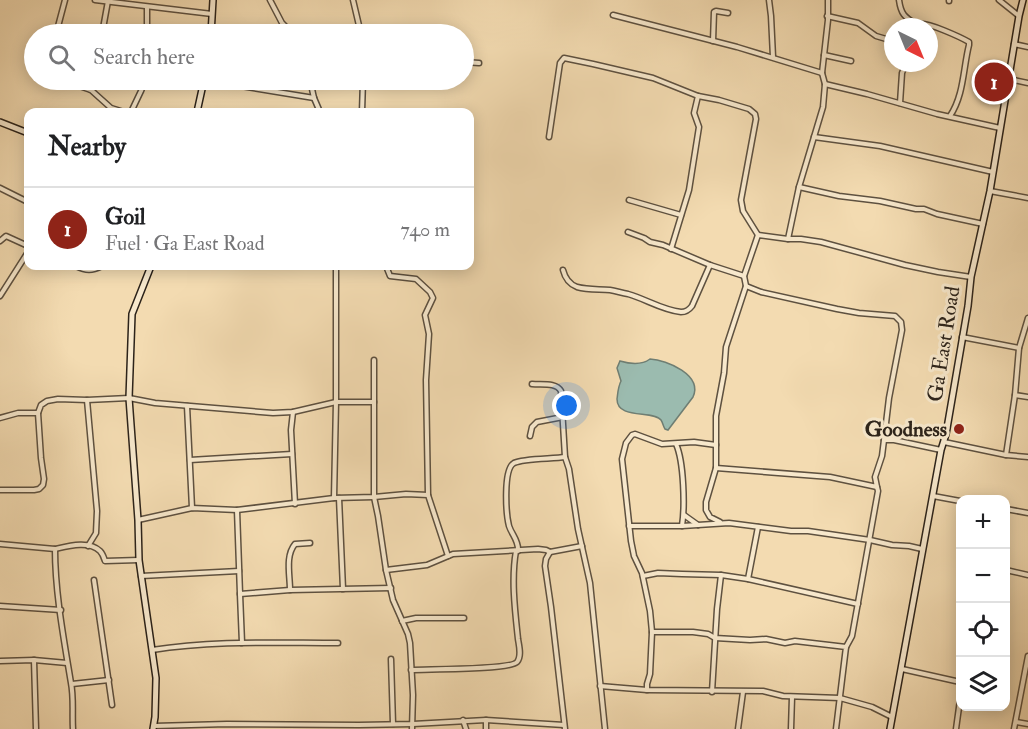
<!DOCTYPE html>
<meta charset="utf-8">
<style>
:root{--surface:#fff;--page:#f6f6f6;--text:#202124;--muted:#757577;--line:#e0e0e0;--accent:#8f2418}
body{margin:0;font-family:"IM FELL Double Pica",serif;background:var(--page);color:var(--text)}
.controls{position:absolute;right:18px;bottom:18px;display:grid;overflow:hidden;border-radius:12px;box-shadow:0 3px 15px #0003}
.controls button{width:54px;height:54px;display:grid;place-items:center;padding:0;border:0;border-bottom:2px solid var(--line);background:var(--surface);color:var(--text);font:30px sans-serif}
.compass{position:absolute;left:884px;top:18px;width:54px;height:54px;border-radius:50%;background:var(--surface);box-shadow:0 3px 15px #0003;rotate:137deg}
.you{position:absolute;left:567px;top:406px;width:21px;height:21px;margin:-15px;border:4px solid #fff;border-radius:50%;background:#1a73e8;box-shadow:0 0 0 9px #1a73e833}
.badge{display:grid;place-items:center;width:39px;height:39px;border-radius:50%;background:var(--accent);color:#fff;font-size:20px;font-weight:700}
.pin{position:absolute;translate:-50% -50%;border:3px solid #fff;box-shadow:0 2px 6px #0006}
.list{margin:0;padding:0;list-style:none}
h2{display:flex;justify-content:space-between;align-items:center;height:78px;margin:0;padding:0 24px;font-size:26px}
h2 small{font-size:20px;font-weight:400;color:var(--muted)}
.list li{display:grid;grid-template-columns:39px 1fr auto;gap:18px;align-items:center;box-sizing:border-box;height:84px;padding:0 24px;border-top:2px solid var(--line)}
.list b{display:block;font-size:22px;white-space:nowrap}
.list p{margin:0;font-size:20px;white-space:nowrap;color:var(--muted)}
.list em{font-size:20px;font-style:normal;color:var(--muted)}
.icon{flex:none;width:33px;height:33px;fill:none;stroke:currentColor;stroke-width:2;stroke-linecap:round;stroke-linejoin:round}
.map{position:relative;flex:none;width:1028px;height:729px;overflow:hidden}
.search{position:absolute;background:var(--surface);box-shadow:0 3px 15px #0003;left:24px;top:24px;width:450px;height:66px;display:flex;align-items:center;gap:15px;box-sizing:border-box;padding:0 21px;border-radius:33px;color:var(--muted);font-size:22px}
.panel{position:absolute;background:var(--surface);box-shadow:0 3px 15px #0003;left:24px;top:108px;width:450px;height:162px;border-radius:12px}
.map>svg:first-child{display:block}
</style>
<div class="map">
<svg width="1028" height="729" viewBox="0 0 1028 729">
<rect width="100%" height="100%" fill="#f3dbb1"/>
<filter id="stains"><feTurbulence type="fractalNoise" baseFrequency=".00333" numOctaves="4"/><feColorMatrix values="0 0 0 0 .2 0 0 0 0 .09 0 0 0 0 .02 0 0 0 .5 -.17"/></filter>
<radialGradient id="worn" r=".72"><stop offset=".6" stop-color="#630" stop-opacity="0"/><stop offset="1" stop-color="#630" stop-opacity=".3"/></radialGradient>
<path fill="#9bbbaf" stroke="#6f7e73" stroke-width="1.5" d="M650,359C667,360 703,375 693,397L668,430L665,429C663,426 663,423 661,420C653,410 617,420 617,399C618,392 618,387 621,381L617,368L620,361C630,364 642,365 650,359Z"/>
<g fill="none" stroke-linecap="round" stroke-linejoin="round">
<g stroke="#5e5140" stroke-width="7">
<g id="street">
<polyline points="95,0 212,14"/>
<polyline points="270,0 282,23 293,34"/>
<polyline points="353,0 361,34"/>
<polyline points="769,0 771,16 773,57"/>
<path d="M899,0C901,15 905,17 917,25"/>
<polyline points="949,0 949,1"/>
<polyline points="999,0 1019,16"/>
<polyline points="613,15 737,47 822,73"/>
<polyline points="827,16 858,23 876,36 893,41"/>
<path d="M915,27C917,26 918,24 919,24C926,21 962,38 969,42V45C963,69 964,95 950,116"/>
<polyline points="56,34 65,0"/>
<polyline points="102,34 108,1"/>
<polyline points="147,34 147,7"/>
<polyline points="713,41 714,12 716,11 728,13"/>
<polyline points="1014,44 1028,47"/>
<polyline points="824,55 851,61"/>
<polyline points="464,62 479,63"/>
<polyline points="1009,79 1028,83"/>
<polyline points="62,80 91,90 111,108 124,112"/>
<polyline points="204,80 314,98"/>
<polyline points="310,80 314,98 320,112"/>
<polyline points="825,84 867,94 937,114 1000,128"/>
<polyline points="397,86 397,80"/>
<polyline points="91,90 93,80"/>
<polyline points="900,103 902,73 906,63"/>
<polyline points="131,112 141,91 145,80"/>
<polyline points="362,112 363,80"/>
<polyline points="549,137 560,63 564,58 593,64 653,78 698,96 719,100 749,109 755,114 756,119 741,200 743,211 758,235"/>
<polyline points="814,137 880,146 993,172"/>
<polyline points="799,187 839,196 880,201 916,209 924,209 937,214 983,224"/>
<polyline points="0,188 28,202"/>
<polyline points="990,191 1028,198"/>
<polyline points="629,200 681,215"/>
<polyline points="628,232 644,238 650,242 663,245 710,265 744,276"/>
<polyline points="788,239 799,187 823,107 825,84 822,73 828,20 828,0"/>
<polyline points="0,241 6,236 28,246"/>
<polyline points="671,249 689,190 699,127 694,113 698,96"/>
<path d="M76,266C86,271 92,271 102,266"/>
<polyline points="386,266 390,276 416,279 430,292 433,298 425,315 429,334 426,380 428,495"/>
<path d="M563,270C565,278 569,284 577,287C588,290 599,289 610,290C616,291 622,293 628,294C646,299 662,310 681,312C686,312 689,310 692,306L710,265"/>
<polyline points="746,286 761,292 837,309 859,313 895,316 901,322 902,330 889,398 884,440"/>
<polyline points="0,296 28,252"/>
<polyline points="962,337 1019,348 1028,318"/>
<polyline points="374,360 374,497 378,516 386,570 393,600 408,634 410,643 413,695 412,729"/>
<path d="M532,384C542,385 556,382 561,391L565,457L569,469L578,529L590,583L605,729"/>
<polyline points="1015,395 1028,397"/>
<polyline points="87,400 97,511 96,533 88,546"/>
<polyline points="187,406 192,508"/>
<polyline points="293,412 291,430 295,504"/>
<polyline points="0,418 18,413 38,413 41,405 47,401 58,399 87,400 129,398 155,403 273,413 293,412 336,402 374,402"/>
<polyline points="530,436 532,427 537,422 563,417"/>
<polyline points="944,442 1006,455 1028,457"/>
<path d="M676,444C684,462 685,507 682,526"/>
<polyline points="1006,455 1015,395 1019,348"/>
<polyline points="190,460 292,454"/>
<polyline points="716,468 830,477 877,487 875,477 882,456 884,440 894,440 941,450"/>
<polyline points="0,490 34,490 39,489 43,485 44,479 41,458 38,413"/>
<polyline points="933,496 960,501"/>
<polyline points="334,498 336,402 336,266"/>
<polyline points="339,498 343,589"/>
<polyline points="1006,509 1028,513"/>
<polyline points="237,510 240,594 290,590 391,588"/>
<polyline points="684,515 698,525"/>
<polyline points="138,520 192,508 237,510 334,498 374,497 406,494 428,495 448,556"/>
<polyline points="720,522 710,517 706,510 706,502 716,468 716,416 724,373 726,347 746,286 744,276 758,235 788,239 801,239 821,242 905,265 938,272 971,277"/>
<polyline points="629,526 682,526 729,523 791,531 808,531 870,540 892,545 909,546 922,549"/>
<path d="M0,544L55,549C55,593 64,640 71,683C74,698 72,714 73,729"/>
<path d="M55,549C68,546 89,540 100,551C103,554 104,558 105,561L139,560"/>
<path d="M518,551C519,541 512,535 509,526C506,514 503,469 514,463C524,458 553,459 565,457"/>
<polyline points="550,552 546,559 545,566 551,607 565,729"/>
<polyline points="386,570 427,565 453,554 538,549 546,550 550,552 582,546"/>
<polyline points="1006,570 1028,575"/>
<polyline points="141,576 239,571"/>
<polyline points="643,576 658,573 682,574 721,575 748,579 858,604"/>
<polyline points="748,579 758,527"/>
<polyline points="94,580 112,705"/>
<path d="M290,590C290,575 285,556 295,544L310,543"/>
<polyline points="240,594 242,643"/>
<polyline points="0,606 61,610"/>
<polyline points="402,621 416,618 464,618"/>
<polyline points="652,632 693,632 708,634 715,638 750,640 766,639 785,643 795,641 846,647 836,729"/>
<polyline points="846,647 852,636 878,491 877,487"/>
<path d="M152,650C213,640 276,643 338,643"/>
<polyline points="391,659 393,724"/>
<polyline points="34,660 36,729"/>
<polyline points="0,661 34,660 67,663"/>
<polyline points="902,669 960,682"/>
<path d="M411,670C427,669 510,670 517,662C522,656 519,646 518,639C515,611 511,579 516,551"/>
<polyline points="72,684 109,680"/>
<polyline points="600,686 647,690 763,691 783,696 840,698 872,707 892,717"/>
<polyline points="647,690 647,684 650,674 652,632 650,611 642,573 634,556 631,541 622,459 626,443 632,435 635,434 662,444 694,442 716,445"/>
<polyline points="712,692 717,609 721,575"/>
<polyline points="463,720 466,729"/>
<polyline points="486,720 486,729"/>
<polyline points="1016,722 1028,724"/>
<polyline points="154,726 227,724 359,725 413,724 486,720 564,725"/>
<polyline points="738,729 743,692"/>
<polyline points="791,729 792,697"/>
<polyline points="956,729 960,700"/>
<polyline points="1014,729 1028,656"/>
</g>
</g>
<g stroke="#2c231a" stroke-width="8">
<g id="secondary">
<polyline points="211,34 213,0"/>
<polyline points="197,112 204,80"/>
<polyline points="0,122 28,133"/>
<polyline points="151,266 132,314 129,398 138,520 139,560 156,678 155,717 153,729"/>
<polyline points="890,729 941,450 946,434 968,306 971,277 990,191 1019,16 1023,0"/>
</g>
</g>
<use href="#street" stroke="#f7e8cc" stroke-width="4"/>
<use href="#secondary" stroke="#f7e8cc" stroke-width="5"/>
</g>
<circle fill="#8f2418" stroke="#f7e8cc" stroke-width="2" cx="959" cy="429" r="6"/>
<g text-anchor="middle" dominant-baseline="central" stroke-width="6" stroke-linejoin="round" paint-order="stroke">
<g font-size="21" fill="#2c231a" stroke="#f7e8cc">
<text transform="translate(944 344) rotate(-81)">Ga East Road</text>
</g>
<g font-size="21" font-weight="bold" fill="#2c231a" stroke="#f7e8cc" text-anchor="end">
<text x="947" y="429">Goodness</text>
</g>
</g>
<rect width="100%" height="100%" filter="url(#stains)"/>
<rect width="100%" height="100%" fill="url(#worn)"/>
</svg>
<div class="controls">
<button>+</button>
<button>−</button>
<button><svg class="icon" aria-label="locate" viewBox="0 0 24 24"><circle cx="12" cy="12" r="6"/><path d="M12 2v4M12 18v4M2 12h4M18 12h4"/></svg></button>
<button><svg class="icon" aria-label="layers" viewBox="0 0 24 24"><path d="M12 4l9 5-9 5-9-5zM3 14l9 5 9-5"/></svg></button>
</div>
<svg class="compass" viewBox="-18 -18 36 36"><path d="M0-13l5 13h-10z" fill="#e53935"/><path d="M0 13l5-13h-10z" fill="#757577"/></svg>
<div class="you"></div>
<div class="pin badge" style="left:994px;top:82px">1</div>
<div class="search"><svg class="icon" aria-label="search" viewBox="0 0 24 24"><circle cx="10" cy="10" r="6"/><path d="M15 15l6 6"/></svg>Search here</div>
<section class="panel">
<h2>Nearby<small></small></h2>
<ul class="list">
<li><span class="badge">1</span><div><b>Goil</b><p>Fuel · Ga East Road</p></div><em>740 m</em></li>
</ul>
</section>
</div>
